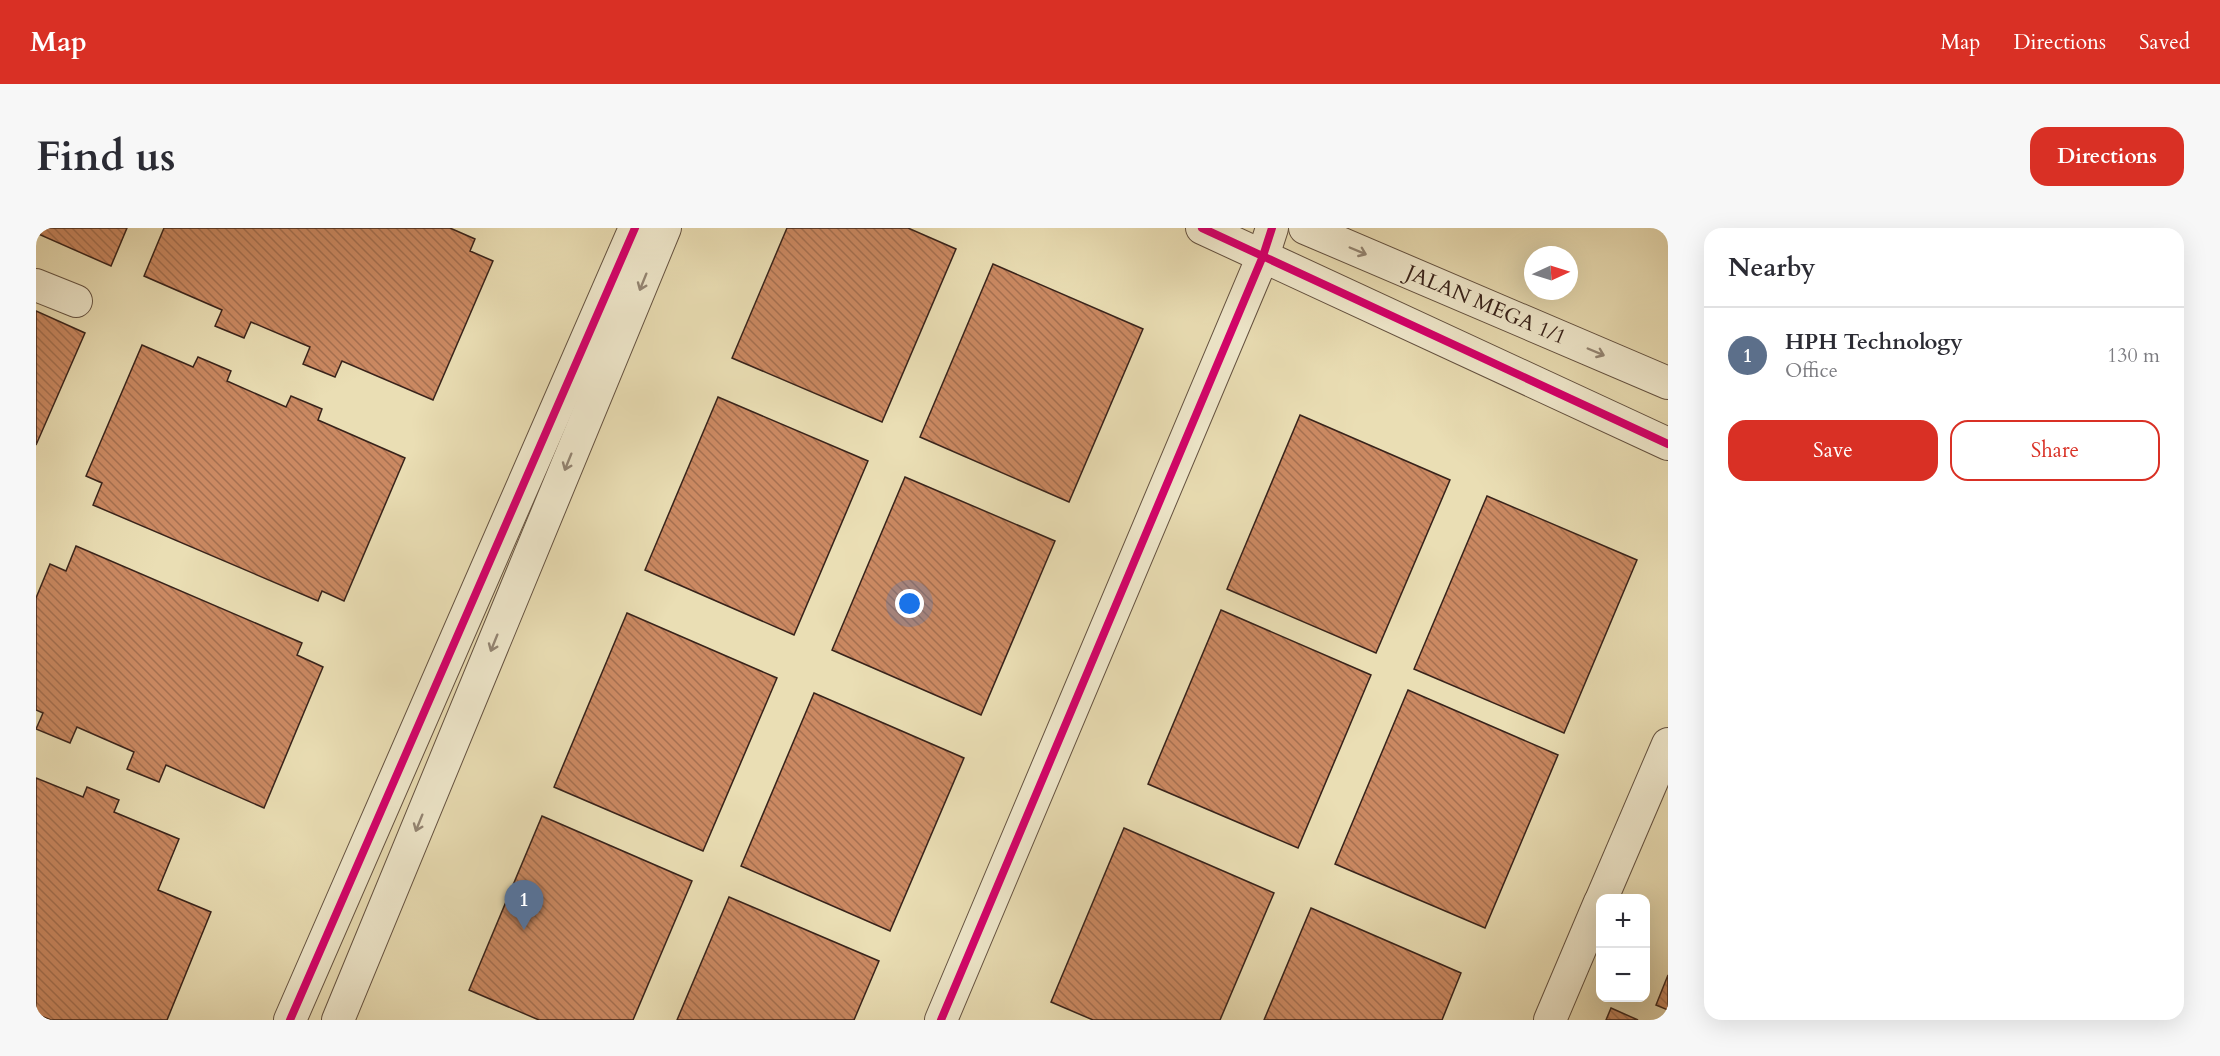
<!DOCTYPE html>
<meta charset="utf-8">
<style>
:root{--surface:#fff;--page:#f7f7f7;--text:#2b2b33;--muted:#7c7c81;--line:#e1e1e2;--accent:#d93025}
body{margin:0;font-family:Cardo,serif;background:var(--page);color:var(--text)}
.controls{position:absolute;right:18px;bottom:18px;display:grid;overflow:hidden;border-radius:12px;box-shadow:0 6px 24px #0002}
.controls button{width:54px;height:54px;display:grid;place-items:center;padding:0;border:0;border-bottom:2px solid var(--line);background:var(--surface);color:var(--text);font:30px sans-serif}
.compass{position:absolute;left:1488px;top:18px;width:54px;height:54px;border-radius:50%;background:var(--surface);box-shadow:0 6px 24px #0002;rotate:86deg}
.you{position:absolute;left:874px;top:376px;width:21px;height:21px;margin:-15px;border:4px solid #fff;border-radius:50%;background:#1a73e8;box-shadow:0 0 0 9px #1a73e833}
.badge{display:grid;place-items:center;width:39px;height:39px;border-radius:50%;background:var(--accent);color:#fff;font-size:20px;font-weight:700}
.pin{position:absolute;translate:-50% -50px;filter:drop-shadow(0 2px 3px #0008)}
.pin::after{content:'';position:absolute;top:32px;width:21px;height:18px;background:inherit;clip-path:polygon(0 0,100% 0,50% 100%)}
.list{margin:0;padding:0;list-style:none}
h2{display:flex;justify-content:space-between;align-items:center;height:78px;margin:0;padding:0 24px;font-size:26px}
h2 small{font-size:20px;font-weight:400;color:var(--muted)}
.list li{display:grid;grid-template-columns:39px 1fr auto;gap:18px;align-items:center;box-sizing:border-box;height:96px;padding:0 24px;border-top:2px solid var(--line)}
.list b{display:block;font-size:22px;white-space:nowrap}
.list p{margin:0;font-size:20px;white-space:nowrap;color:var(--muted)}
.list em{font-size:20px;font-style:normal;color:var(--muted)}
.actions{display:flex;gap:12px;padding:18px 24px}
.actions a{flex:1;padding:14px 0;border:2px solid var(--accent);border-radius:18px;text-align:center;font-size:21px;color:var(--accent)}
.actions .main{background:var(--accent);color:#fff}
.map{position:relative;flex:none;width:1632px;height:792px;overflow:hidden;border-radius:18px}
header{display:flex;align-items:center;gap:36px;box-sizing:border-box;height:84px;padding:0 30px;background:var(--accent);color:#fff}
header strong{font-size:28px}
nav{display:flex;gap:33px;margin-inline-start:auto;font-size:21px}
.intro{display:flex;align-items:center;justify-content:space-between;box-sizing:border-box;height:144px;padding:0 36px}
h1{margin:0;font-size:42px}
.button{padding:15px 27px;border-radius:18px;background:var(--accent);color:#fff;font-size:21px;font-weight:700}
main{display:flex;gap:36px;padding:0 36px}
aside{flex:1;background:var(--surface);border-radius:18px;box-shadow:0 6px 24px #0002}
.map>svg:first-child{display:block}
</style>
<header>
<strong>Map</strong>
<nav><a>Map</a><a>Directions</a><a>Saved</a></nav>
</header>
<div class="intro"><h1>Find us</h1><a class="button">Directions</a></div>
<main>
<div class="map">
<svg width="1632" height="792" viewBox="0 0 1632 792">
<defs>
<pattern id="building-back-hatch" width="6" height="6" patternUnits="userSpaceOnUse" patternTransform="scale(1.5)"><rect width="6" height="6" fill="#cb8962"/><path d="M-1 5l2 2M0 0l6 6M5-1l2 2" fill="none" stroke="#a67050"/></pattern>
</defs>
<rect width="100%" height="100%" fill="#eadeb4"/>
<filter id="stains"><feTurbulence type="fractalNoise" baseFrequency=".00333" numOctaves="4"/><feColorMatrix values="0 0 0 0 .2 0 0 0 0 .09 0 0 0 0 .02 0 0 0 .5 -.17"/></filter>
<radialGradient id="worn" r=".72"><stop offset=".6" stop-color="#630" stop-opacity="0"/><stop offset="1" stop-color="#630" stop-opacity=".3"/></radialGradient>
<g fill="url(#building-back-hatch)" stroke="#38231b" stroke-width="1.5">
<polygon points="0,0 91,0 75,38 0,5"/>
<polygon points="128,0 414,0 439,11 434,23 457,33 397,172 306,133 299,149 267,136 274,119 215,94 208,110 179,98 186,82 108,48"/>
<polygon points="751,0 872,0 920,21 846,194 696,130"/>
<polygon points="957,36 1107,101 1033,274 884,209"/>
<polygon points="0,83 49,105 0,217"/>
<polygon points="106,117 157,139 162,129 195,143 191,153 250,179 255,168 286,181 282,192 369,230 308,373 286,363 282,373 57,277 66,255 50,248"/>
<polygon points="682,169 832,233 758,407 609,342"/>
<polygon points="1264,187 1414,252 1340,425 1191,361"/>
<polygon points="869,249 1019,313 945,487 796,422"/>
<polygon points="1451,268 1601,332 1528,505 1378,441"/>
<polygon points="40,318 266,415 261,427 287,439 228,580 130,537 123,554 91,541 98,524 41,499 34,515 0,501 7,485 0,482 0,370 14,336 30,343"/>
<polygon points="1185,382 1335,447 1262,620 1112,556"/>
<polygon points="591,385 741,450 667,623 518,559"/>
<polygon points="1372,462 1522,527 1449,700 1299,636"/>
<polygon points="778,465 928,530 854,703 705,638"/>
<polygon points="0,550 47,569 51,559 83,572 78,584 143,611 122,662 175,684 131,792 15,792 0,786"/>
<polygon points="506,588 656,653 597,792 503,792 433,762"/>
<polygon points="1088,600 1238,665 1184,792 1057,792 1015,774"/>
<polygon points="693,669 843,733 818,792 641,792"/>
<polygon points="1275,680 1425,745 1406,792 1228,792"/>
<polygon points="1632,747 1632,782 1620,777"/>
<polygon points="1575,780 1602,792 1570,792"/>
</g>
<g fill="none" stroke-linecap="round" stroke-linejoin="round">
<g stroke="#645241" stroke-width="34">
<g id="minor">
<polyline points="1166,0 1632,216"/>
<polyline points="1269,0 1632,155"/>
<polyline points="0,57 40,73"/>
<polyline points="1566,670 1632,516"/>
<polyline points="254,792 599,0"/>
<polyline points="302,792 629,0"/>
<polyline points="905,792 1227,28 1236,0"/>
<polyline points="1514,792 1564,674"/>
</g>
</g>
<use href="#minor" stroke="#f1eace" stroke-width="32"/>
<g stroke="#f1eace" stroke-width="11">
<g id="cycleway">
<polyline points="1166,0 1632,216"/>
<polyline points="254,792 599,0"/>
<polyline points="905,792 1227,28 1236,0"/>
</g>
</g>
<use href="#cycleway" stroke="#d6006c" stroke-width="8"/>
</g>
<defs><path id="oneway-shaft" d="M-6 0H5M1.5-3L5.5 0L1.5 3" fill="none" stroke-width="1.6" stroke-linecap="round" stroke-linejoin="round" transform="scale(1.5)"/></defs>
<g stroke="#948674">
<use href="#oneway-shaft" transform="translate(1322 23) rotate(23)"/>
<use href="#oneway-shaft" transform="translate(607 54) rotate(112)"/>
<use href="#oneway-shaft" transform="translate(1560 124) rotate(23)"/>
<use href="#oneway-shaft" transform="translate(532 234) rotate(112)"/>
<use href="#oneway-shaft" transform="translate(458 415) rotate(112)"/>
<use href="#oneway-shaft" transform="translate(383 595) rotate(112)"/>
</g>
<g text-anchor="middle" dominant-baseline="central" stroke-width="4.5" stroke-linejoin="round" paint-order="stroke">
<g font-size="21" fill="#38231b" stroke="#f1eace">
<text transform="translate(1450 77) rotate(23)">JALAN MEGA 1/1</text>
</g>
</g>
<rect width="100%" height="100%" filter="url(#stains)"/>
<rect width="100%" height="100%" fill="url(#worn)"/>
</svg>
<div class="controls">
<button>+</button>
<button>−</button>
</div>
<svg class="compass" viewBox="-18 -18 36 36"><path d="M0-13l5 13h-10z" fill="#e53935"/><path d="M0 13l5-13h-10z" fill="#7c7c81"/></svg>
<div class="you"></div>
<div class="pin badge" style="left:488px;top:702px;background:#5c6f8a">1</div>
</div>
<aside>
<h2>Nearby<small></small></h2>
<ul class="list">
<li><span class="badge" style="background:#5c6f8a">1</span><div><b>HPH Technology</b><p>Office</p></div><em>130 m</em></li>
</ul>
<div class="actions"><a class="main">Save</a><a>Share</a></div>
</aside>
</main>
